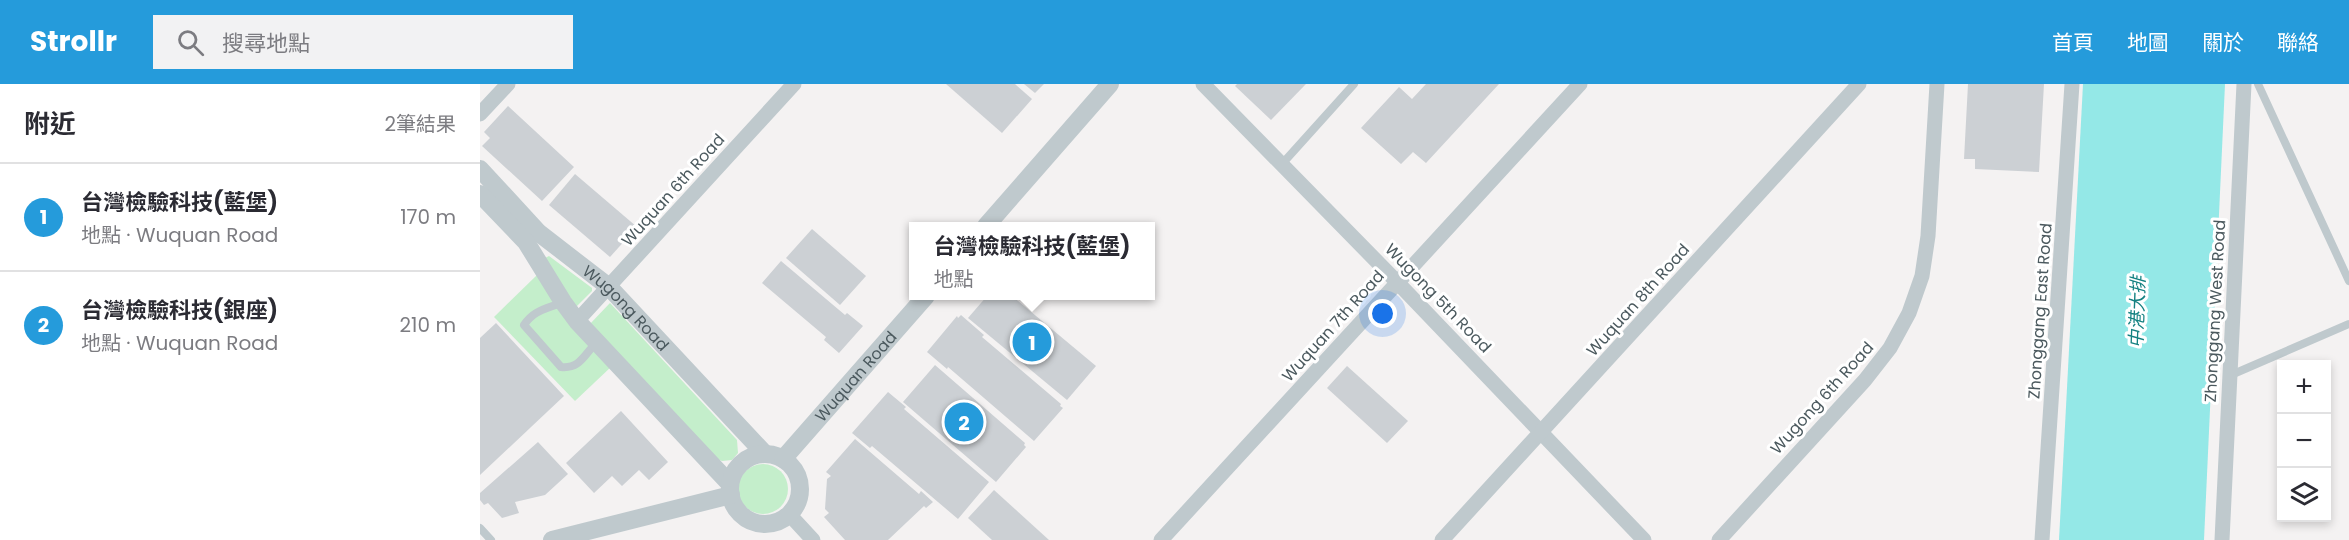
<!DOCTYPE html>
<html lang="zh-TW">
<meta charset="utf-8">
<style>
:root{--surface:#fff;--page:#f2f2f3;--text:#2b2b33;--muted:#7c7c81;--line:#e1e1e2;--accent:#259bdb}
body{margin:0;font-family:Poppins,"Noto Sans TC",sans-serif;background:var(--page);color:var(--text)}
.controls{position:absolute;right:18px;bottom:18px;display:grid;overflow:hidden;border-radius:0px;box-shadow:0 3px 9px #0003}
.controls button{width:54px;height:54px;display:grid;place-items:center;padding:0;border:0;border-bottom:2px solid var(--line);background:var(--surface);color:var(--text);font:30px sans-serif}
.you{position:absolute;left:903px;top:230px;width:21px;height:21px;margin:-15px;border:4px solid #fff;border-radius:50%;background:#1a73e8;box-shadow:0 0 0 9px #1a73e833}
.badge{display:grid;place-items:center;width:39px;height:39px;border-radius:50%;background:var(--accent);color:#fff;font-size:20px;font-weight:700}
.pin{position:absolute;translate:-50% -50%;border:3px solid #fff;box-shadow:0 2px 6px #0006}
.popup{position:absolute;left:429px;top:138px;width:246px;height:78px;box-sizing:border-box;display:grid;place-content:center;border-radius:0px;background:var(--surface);filter:drop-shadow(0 2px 4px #0005);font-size:20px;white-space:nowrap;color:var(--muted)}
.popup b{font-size:22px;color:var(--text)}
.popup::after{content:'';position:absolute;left:50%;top:100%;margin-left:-12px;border:12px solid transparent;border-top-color:var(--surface)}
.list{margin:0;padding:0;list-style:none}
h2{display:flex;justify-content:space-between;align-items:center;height:78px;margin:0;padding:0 24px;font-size:26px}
h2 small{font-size:20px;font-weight:400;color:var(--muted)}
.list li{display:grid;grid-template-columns:39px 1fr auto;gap:18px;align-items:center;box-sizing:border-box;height:108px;padding:0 24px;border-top:2px solid var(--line)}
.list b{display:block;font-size:22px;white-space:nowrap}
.list p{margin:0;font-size:20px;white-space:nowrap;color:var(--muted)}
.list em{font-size:20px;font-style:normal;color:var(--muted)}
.icon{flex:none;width:33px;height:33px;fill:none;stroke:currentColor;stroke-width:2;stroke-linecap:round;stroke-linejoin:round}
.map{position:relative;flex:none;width:1869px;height:456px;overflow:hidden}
header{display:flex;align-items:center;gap:36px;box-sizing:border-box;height:84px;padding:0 30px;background:var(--accent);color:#fff}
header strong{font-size:28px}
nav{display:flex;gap:33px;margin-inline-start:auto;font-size:21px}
.search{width:420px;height:54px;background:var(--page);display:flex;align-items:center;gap:15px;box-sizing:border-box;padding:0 21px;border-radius:0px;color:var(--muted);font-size:22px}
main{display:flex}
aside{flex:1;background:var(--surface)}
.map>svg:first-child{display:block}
</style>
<header>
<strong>Strollr</strong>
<div class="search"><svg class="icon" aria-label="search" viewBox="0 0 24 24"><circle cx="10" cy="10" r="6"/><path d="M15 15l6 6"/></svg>搜尋地點</div>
<nav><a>首頁</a><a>地圖</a><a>關於</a><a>聯絡</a></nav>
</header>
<main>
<aside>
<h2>附近<small>2筆結果</small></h2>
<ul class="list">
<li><span class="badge">1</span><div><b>台灣檢驗科技(藍堡)</b><p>地點 · Wuquan Road</p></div><em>170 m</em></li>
<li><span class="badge">2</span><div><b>台灣檢驗科技(銀座)</b><p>地點 · Wuquan Road</p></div><em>210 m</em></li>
</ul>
</aside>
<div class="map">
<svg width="1869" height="456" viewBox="0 0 1869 456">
<rect width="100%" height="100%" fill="#f4f2f2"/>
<g fill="#c4eecb">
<polygon points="69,172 112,204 112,207 97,222 94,221 65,174"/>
<polygon points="57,191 132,282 95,317 14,233"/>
<polygon points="130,219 257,356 258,369 252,376 242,377 237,375 109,241"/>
<circle cx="283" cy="405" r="25"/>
</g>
<polygon fill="#94e8e7" points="1603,0 1745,0 1724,456 1579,456"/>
<g fill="#ccd0d4">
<polygon points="466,0 535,0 552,15 522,49"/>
<polygon points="544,0 564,0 555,9"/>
<polygon points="757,0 826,0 791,36 755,2"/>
<polygon points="946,0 1019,0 946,79 933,68 921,80 881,44 919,3 932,15"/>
<polygon points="1488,0 1564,0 1559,88 1495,85 1495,75 1484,75"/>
<polygon points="28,22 94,83 62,117 2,62 10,54 4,48"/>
<polygon points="95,90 157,143 130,173 69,121"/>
<polygon points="332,145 386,192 360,221 306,174"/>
<polygon points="301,177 365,231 367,229 383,242 359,269 344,256 346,253 282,199"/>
<polygon points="507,212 532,212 616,282 587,316 488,234"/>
<polygon points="481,231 504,251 502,253 581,320 580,322 583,324 554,357 468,283 467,285 447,268 477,232 478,234"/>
<polygon points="16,239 84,312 0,391 0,254"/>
<polygon points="455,281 545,359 544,361 546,363 516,398 423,318"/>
<polygon points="867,282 928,337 907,359 847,304"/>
<polygon points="408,308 426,323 424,325 509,398 478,435 392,362 390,364 372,349"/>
<polygon points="141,327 188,378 169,396 159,386 142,402 132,392 114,409 86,379"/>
<polygon points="375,355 439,410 441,407 453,418 446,424 444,422 408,456 365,456 344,433 349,429 345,425 347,395 351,392 346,388"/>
<polygon points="58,358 88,390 65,411 35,418 39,429 22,434 8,419 4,421 0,416 0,409"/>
<polygon points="514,406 569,456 512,456 488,434"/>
</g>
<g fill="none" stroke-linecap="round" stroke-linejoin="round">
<g stroke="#bfc9cd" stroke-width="8">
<polyline points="1778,0 1869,197"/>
<polyline points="802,80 874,0"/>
<path d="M81,219C66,225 54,226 44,241L81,283C100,285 104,271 116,259"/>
<polyline points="1751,291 1869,240"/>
<polyline points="0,444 11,456"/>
</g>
<g stroke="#bfc9cd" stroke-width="15">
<polyline points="723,0 917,198 1164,456"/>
<polyline points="0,30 28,0"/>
<polyline points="97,237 314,0"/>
<polyline points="309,430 333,456"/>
<polyline points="681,456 1100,0"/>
<polyline points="962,456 1379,0"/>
<polyline points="1239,456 1385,296 1410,264 1429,229 1442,192 1448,152 1457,0"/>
<polyline points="1562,456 1592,0"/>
<polyline points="1742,456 1764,0"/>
</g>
<g stroke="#bfc9cd" stroke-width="18">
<path id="s1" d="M0,85L59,149L129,203L285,370"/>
<polyline points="0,110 46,158 83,218 97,237 250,400"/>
<polyline points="506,142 630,0"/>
<circle cx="285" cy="405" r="35"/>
<path id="s2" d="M303,375L446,212"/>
<polyline points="72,456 251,411"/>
</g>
</g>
<g text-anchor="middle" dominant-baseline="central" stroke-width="6" stroke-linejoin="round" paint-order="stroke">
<g font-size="16" fill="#4b595e" stroke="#fff">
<text transform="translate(193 106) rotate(-48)">Wuquan 6th Road</text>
<text transform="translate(958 214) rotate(46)">Wugong 5th Road</text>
<text transform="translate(1158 216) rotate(-48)">Wuquan 8th Road</text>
<text stroke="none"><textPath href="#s1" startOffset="202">Wugong Road</textPath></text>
<text transform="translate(1560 227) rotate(-86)">Zhonggang East Road</text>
<text transform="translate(1735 227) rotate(-87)">Zhonggang West Road</text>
<text transform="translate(853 242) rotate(-48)">Wuquan 7th Road</text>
<text stroke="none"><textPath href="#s2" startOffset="110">Wuquan Road</textPath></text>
<text transform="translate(1342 314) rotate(-48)">Wugong 6th Road</text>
</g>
<g font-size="18" font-style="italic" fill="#148181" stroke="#fff">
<text transform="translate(1657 228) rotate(-88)">中港大排</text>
</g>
</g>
</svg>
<div class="controls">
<button>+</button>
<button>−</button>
<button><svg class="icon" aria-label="layers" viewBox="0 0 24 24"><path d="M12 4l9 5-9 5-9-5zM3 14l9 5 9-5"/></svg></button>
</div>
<div class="you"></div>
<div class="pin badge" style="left:552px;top:258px">1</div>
<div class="popup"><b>台灣檢驗科技(藍堡)</b>地點</div>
<div class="pin badge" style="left:484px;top:338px">2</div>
</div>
</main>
